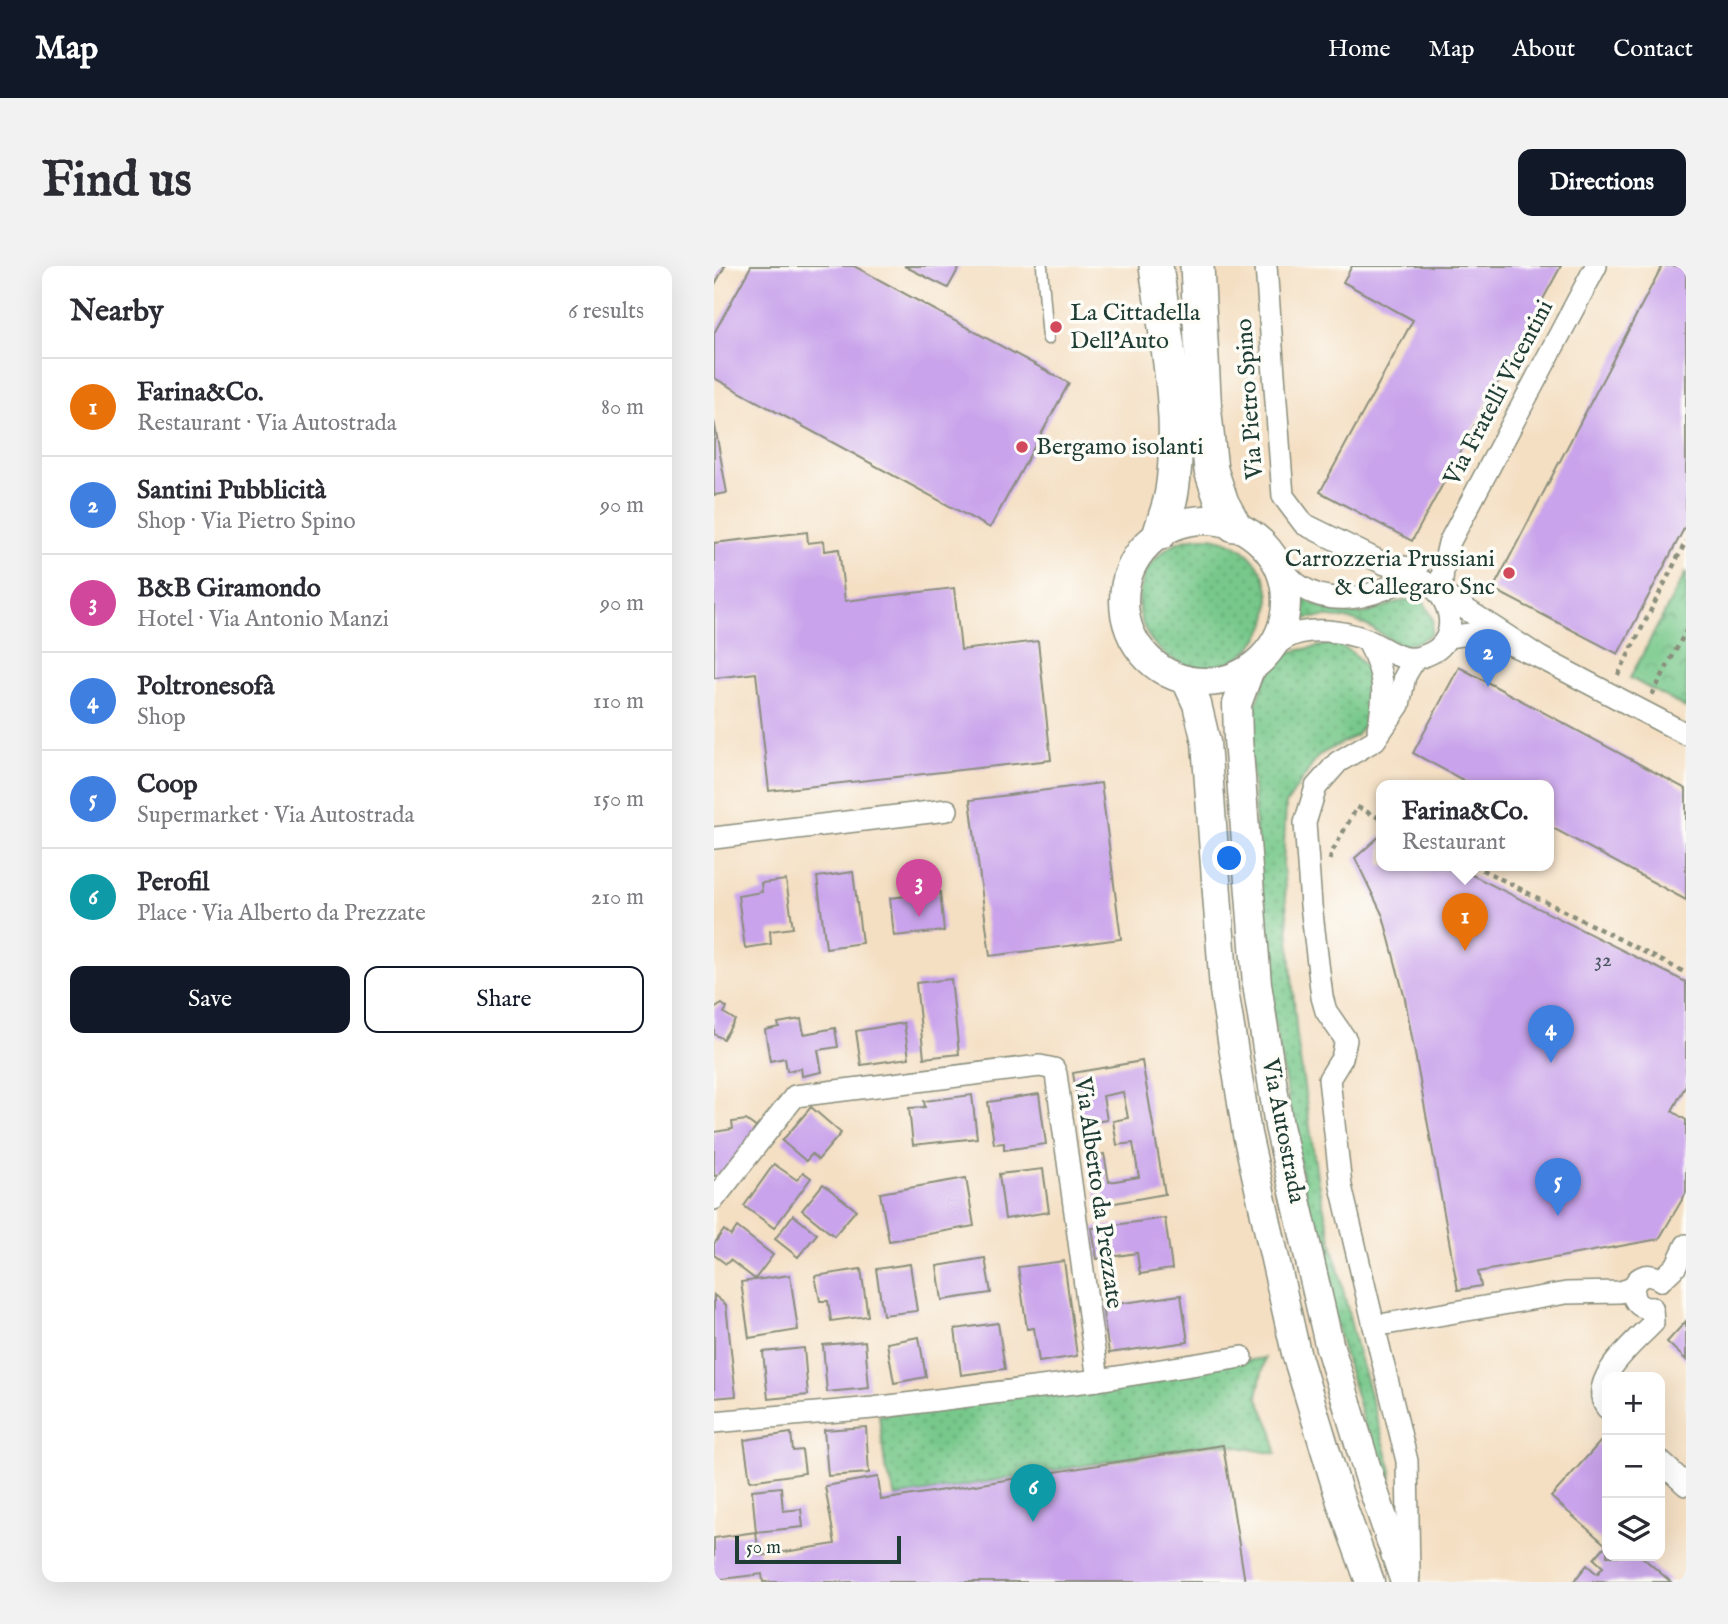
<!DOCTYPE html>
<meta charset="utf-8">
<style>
:root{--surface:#fff;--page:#f2f2f3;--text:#2b2b33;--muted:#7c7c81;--line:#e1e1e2;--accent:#111827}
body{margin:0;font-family:"IM FELL English",serif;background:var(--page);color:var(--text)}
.controls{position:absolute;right:21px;bottom:21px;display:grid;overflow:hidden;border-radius:14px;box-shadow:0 7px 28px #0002}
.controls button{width:63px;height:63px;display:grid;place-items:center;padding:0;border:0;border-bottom:2px solid var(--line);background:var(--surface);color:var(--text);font:35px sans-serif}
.scale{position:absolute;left:21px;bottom:18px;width:166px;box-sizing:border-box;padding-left:7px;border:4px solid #1f3d34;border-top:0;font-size:19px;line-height:24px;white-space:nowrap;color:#1f3d34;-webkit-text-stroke:5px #fdfcf7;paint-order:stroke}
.you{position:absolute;left:516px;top:593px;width:24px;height:24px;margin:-18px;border:5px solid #fff;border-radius:50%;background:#1a73e8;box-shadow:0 0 0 10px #1a73e833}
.badge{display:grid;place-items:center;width:46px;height:46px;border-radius:50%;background:var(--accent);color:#fff;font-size:23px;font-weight:700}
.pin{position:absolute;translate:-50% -58px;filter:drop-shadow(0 2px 4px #0008)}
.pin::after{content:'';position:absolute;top:37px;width:24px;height:21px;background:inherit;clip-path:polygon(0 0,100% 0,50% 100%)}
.popup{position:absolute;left:662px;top:514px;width:178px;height:91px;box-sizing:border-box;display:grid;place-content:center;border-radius:14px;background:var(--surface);filter:drop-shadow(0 2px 5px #0005);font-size:23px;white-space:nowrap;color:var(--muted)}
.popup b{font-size:26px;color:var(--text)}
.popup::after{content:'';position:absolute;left:50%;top:100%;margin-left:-14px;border:14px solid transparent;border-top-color:var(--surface)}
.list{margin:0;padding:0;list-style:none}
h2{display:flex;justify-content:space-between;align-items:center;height:91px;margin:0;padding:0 28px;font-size:30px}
h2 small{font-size:23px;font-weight:400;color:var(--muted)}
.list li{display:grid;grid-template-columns:46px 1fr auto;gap:21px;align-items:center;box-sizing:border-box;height:98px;padding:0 28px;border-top:2px solid var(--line)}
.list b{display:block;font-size:26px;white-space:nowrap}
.list p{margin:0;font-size:23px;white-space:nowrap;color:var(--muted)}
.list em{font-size:23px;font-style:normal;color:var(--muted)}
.actions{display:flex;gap:14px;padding:21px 28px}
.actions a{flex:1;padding:16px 0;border:2px solid var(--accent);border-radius:14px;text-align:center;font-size:24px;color:var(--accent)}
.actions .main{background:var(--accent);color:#fff}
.icon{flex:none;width:38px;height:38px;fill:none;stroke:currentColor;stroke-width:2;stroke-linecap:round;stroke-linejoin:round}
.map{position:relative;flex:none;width:972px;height:1316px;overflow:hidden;border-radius:14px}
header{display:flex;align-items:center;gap:42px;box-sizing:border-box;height:98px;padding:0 35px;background:var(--accent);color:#fff}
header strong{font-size:33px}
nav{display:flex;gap:38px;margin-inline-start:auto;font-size:24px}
.intro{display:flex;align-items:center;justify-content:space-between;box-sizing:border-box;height:168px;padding:0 42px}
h1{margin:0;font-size:49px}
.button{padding:18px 32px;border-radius:14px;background:var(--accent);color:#fff;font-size:24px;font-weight:700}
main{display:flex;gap:42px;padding:0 42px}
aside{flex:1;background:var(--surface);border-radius:14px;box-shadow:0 7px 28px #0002}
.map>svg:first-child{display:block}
</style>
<header>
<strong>Map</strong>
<nav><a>Home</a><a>Map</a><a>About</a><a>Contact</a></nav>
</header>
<div class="intro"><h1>Find us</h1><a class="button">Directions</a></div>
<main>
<aside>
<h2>Nearby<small>6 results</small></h2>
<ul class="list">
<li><span class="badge" style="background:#e8710a">1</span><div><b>Farina&amp;Co.</b><p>Restaurant · Via Autostrada</p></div><em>80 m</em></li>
<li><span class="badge" style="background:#3f7fe0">2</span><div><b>Santini Pubblicità</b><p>Shop · Via Pietro Spino</p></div><em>90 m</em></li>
<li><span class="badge" style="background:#d1479c">3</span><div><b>B&amp;B Giramondo</b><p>Hotel · Via Antonio Manzi</p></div><em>90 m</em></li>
<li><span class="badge" style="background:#3f7fe0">4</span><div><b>Poltronesofà</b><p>Shop</p></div><em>110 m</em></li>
<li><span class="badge" style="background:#3f7fe0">5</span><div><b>Coop</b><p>Supermarket · Via Autostrada</p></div><em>150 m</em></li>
<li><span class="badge" style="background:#0f9aa8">6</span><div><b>Perofil</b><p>Place · Via Alberto da Prezzate</p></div><em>210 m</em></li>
</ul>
<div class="actions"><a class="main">Save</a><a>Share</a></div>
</aside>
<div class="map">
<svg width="972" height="1316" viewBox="0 0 972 1316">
<defs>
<pattern id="grass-dots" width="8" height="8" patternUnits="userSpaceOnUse" patternTransform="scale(1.75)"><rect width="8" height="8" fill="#77c88a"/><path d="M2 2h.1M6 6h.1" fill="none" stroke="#61a472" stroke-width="1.8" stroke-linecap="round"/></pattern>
<pattern id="park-crowns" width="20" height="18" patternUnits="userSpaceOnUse" patternTransform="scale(1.75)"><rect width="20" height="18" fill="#77c88a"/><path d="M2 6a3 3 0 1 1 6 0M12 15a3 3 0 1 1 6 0" fill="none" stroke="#61a472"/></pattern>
</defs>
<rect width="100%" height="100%" fill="#fdfcf7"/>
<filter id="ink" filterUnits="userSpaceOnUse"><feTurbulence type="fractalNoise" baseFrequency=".0143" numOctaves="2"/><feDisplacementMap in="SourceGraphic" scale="14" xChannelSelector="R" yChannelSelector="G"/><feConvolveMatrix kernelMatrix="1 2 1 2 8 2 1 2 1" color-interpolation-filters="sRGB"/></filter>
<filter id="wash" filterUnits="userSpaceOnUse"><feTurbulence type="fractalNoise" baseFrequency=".00686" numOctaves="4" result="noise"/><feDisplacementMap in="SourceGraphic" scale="28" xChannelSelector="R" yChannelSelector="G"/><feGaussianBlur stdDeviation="1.57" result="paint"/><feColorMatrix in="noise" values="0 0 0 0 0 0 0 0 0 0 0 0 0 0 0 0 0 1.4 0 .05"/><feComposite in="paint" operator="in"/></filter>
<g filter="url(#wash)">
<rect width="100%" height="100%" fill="#f4dfc3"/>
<g fill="url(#grass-dots)" stroke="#4b825f" stroke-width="2">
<circle cx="490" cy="336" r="65"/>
<path d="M589,332C606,342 626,350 646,348C673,345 680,329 710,336L719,354L717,368C683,392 680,371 649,358C629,349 603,350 583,354Z"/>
<polygon points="622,377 640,388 653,403 662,423 659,445 643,469 605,489 572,538 569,599 583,772 604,917 643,1083 678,1205 672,1237 602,986 551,704 535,458 551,414 563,398 576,386"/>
<polygon points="551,1092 543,1130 559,1166 562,1188 504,1177 182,1231 171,1200 165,1149"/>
</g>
<polygon fill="url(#park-crowns)" stroke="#4b825f" stroke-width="2" points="972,306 972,442 916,412"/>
<g id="blocks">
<g fill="#c9a3eb">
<polygon points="0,0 11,0 0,20"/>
<polygon points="37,0 140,0 355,117 276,262 0,112 0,67"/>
<polygon points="190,0 246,0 234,22"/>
<polygon points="638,0 847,0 698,275 606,226 699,54 629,16"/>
<polygon points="948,0 972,0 972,259 904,388 779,323"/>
<polygon points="0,155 13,227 0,229"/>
<polygon points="93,266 94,277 110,275 111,285 125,283 131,335 240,322 247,384 324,375 337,494 55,525 42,407 0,412 0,277"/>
<polygon points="745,401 972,523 972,634 835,560 835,519 758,519 699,487"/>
<polygon points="387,517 407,673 276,690 256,534"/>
<polygon points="667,569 667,599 738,599 972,716 972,819 958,845 972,854 972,927 945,973 764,1006 767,1020 744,1024 691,733 669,650 641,592"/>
<polygon points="139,606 148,677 112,682 103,611"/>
<polygon points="72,614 79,662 56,665 57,678 31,682 24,630 48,626 47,617"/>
<polygon points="226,626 230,665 180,670 176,632"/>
<polygon points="237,713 245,788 210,792 202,717"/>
<polygon points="8,738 13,742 10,747 21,754 9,773 0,768 0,743"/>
<polygon points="87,753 90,768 121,762 124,781 104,784 108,806 88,810 87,802 73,805 71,792 56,795 51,764 65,761 64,757"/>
<polygon points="190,757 195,792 147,799 142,765"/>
<polygon points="428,795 451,928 384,940 375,891 390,888 395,916 425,911 419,877 403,879 399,855 414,852 409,826 389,830 393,854 367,858 359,807"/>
<polygon points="325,828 332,878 290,884 290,877 280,878 274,836"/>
<polygon points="258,829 263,872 199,879 195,842 211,841 210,835"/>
<polygon points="97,841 127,867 104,894 98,888 92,895 68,875"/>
<polygon points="32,854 47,865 16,907 0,910 0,866 19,863 18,856"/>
<polygon points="60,898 83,914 89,906 97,912 60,962 30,940"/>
<polygon points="329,903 335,946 291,953 285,908"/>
<polygon points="252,912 260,960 175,975 166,927"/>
<polygon points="109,918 142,944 120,970 88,944"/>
<polygon points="79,949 103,968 84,991 61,973"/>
<polygon points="451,952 458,1003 426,1008 423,987 383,993 378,962"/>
<polygon points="23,961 59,989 41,1013 16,994 12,998 0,989 0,978 10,964 17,970"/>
<polygon points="271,992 277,1027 228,1034 223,1000"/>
<polygon points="350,995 363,1090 325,1096 320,1062 313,1063 304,1001"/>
<polygon points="196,998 203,1045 169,1049 162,1003"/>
<polygon points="147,1003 154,1050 117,1055 114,1035 106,1035 101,1010"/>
<polygon points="76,1009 84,1064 35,1072 27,1016"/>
<polygon points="0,1029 12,1039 22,1130 0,1132"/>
<polygon points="467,1029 474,1076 395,1087 388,1040"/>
<polygon points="972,1055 972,1094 953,1076"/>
<polygon points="284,1057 291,1103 247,1109 241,1063"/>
<polygon points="205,1071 212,1111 180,1117 173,1077"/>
<polygon points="151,1075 155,1122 113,1126 109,1079"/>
<polygon points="90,1082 94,1129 54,1133 49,1086"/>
<polygon points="152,1161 155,1207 114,1210 110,1164"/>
<polygon points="77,1167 79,1185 88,1184 91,1207 36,1215 30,1174"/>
<polygon points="887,1175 893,1181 893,1290 927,1290 957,1316 859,1316 873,1299 883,1308 889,1301 880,1293 892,1279 837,1231"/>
<polygon points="509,1179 531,1316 49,1316 48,1308 0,1314 0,1272 42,1266 45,1290 121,1278 111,1220 164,1211 167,1234"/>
<polygon points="67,1221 69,1245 87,1243 89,1261 42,1266 38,1224"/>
</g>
</g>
</g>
<g filter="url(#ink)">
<use href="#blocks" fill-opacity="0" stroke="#8a8e7c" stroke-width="2"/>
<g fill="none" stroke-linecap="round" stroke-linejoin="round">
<g stroke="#8a8e7c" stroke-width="13">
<polyline id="service" points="328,0 334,73"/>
</g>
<g stroke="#8a8e7c" stroke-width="24">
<g id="minor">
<polyline points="552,0 569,230 590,258 671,298 703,303"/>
<polyline points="733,371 756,368 780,371 827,392 972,468"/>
<path d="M653,374C671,408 672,426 664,463"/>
<path d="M557,383C562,379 568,374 574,371C596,360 631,365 653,374C676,384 689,401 717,387C759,366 722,295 683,317C653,333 616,340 586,320C578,315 571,305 563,298"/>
<polyline points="827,392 727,327 729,303 735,277 882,0"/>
<polyline points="701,393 691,410 685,439 661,474 624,496 602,521 591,557 597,639 608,731 612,745 632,774 628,792 615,813 627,920 660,1060 852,1027 906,1026 919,1022"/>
<polyline points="0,572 233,544"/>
<polyline points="0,933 81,830 326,800 340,803 342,808 384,1114 159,1142 0,1156"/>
<polyline points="947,1014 962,1000 972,979"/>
<path d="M938,1042C907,1044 917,995 947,1014"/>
<polyline points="660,1060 693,1195 695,1310"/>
<polyline points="384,1114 528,1091"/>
<path d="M893,1142C872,1115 921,1076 939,1057L938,1042"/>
<polyline points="946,1195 972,1219"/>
</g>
</g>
<g stroke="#8a8e7c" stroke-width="31">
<g id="secondary">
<circle cx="491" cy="335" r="81"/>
<polyline points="536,403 523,438 524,473 543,718 565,860 615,1078 658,1220 691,1316"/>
<polyline points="472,414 483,438 492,476 510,724 533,868 582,1087 627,1236 656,1316"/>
</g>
</g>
<g stroke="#8a8e7c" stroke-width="36">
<g id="trunk">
<path d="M442,0C452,74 469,151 458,225C456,239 450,253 446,267"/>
<polyline points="483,0 491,148 497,204 508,237 520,259"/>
</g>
</g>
<g stroke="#8a8e7c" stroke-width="4.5" stroke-dasharray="5 5" stroke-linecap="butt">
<polyline points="904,409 972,275"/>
<polyline points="938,429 972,365"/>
<polyline points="616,594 618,586 643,541 667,553"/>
<polyline points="759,599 972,707"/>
</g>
<use href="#service" stroke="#fff" stroke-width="10"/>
<use href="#minor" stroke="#fff" stroke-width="21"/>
<use href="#secondary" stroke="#fff" stroke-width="28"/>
<use href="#trunk" stroke="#fff" stroke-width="33"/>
</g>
</g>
<g fill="#d1495b" stroke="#fdfcf7" stroke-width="2.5">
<circle cx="342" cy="61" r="7"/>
<circle cx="308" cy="181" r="7"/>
<circle cx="795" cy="307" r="7"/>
</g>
<g text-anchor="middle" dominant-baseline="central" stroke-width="7" stroke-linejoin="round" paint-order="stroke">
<g font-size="21" fill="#4a5662">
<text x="889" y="694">32</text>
</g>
<g font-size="24" fill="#1f3d34" stroke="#fdfcf7" text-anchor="start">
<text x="356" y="47">La Cittadella<tspan x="356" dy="28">Dell'Auto</tspan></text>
<text x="322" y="181">Bergamo isolanti</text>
<text x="781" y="293" text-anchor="end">Carrozzeria Prussiani<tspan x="781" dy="28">&amp; Callegaro Snc</tspan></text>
</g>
<g font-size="24" fill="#1f3d34" stroke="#fdfcf7">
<text transform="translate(785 127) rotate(-62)">Via Fratelli Vicentini</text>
<text transform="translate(536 133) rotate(-94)">Via Pietro Spino</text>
<text transform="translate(569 865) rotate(79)">Via Autostrada</text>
<text transform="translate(384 927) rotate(82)">Via Alberto da Prezzate</text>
</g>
</g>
</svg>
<div class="controls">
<button>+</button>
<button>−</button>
<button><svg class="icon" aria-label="layers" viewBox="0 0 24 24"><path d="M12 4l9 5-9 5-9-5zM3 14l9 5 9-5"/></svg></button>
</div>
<div class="scale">50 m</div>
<div class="you"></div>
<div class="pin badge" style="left:751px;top:685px;background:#e8710a">1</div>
<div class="popup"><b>Farina&amp;Co.</b>Restaurant</div>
<div class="pin badge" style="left:774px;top:421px;background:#3f7fe0">2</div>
<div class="pin badge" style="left:205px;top:651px;background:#d1479c">3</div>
<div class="pin badge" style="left:837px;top:797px;background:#3f7fe0">4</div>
<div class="pin badge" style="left:844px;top:950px;background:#3f7fe0">5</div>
<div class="pin badge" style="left:319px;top:1256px;background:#0f9aa8">6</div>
</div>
</main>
